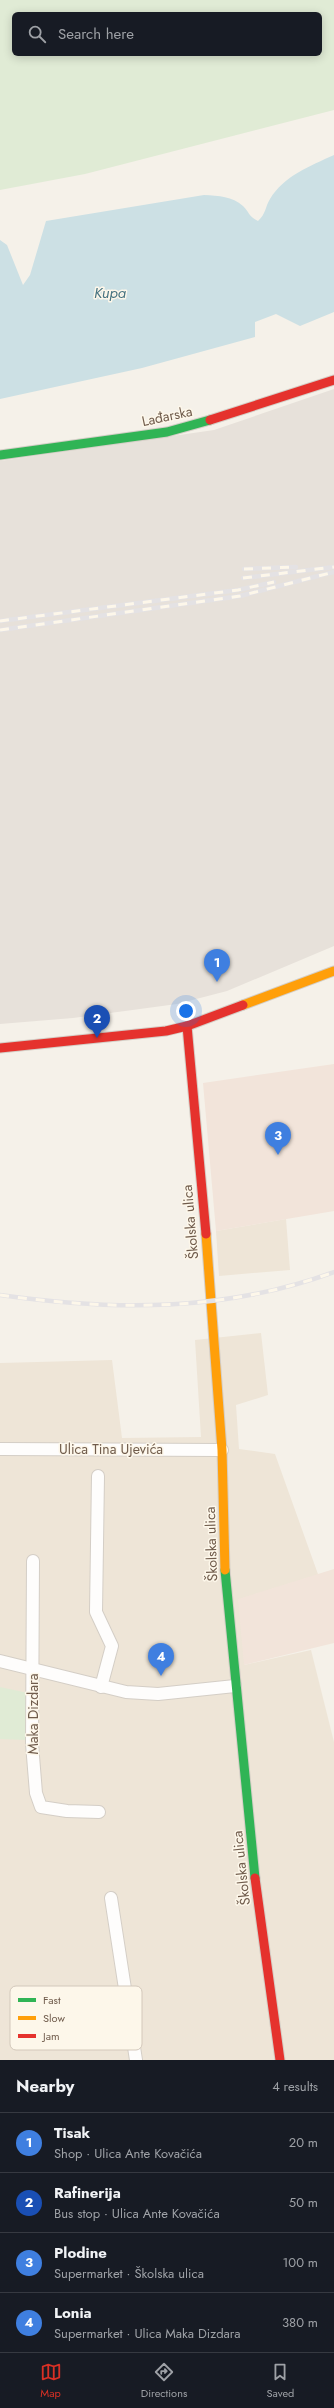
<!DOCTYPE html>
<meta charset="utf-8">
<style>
:root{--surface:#171b24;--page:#242831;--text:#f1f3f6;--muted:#9ea1a6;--line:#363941;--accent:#d93025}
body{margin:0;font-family:Jost,sans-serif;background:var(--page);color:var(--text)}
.you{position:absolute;left:186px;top:1011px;width:14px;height:14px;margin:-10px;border:3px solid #fff;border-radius:50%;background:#1a73e8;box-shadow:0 0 0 6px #1a73e833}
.badge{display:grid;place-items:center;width:26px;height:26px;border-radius:50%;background:var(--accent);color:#fff;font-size:13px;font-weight:700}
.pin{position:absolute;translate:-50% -33px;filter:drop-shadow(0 1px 2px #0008)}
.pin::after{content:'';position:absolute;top:21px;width:14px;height:12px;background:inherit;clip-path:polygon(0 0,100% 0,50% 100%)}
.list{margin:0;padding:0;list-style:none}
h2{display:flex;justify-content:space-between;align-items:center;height:52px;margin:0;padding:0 16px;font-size:17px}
h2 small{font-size:13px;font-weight:400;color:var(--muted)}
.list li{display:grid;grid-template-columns:26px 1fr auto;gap:12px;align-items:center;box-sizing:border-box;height:60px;padding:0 16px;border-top:1px solid var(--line)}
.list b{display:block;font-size:15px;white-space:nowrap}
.list p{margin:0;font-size:13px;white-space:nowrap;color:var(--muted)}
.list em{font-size:13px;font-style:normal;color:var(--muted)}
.icon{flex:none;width:22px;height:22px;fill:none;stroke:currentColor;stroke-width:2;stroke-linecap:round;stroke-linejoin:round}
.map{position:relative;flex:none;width:334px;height:2060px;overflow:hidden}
.search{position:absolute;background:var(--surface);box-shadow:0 2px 10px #0003;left:12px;right:12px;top:12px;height:44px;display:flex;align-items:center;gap:10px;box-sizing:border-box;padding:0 14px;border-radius:6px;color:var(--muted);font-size:15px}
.sheet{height:292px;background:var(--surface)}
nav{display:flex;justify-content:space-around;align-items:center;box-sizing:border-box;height:56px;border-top:1px solid var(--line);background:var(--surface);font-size:11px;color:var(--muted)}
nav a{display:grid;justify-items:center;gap:2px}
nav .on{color:var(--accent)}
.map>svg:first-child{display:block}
</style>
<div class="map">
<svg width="334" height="2060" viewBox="0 0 334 2060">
<rect width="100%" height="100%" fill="#f5f1e9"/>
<g fill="#eee5d7">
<polygon points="286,1219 290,1270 219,1276 216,1231"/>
<polygon points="261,1333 268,1395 236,1405 239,1449 275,1454 319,1577 244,1665 311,1650 334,1742 334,2060 0,2060 0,1363 112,1360 122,1438 201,1437 195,1340"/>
</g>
<g fill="#f2e4da">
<polygon points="334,1064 334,1211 216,1231 203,1083"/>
<polygon points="334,1569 334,1643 244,1665 238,1599"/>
</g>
<polygon fill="#e7e1da" points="334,389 334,946 227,991 177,1004 73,1018 0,1024 0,461 214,430"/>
<g fill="#e0ebd5" fill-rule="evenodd">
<path d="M0,0H334V110L85,174L0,190ZM14,14H320V54H14Z"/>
<polygon points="0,1687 28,1693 27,1740 0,1739"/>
</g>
<path fill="#cce0e4" d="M334,155V312L300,326L276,314L255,322V337L142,368L0,399V240L7,245L23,285L30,275L46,221L204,195C219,196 232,196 243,206C250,213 248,216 258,221C266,214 265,207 270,199C284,176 310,166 334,155Z"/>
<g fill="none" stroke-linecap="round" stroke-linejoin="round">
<g stroke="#d4cec6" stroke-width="14">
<g id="street">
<polyline points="0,1449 222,1450"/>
<polyline points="98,1476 96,1612 112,1646 101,1687"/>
<polyline points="33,1561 32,1744 36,1793 41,1807 67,1811 99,1812"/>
<polyline points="0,1661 126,1692 158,1694 235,1686"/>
<polyline points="111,1898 136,2060"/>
</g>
</g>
<g stroke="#d4cec6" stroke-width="11">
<g id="fast">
<polyline points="0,455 167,432 210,420"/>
<polyline points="225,1570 255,1878"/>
</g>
</g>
<g stroke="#d4cec6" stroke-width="11">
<g id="slow">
<polyline points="243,1005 334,971"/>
<polyline points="206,1234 222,1450 225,1570"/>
</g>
</g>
<g stroke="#d4cec6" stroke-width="11">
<g id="jam">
<polyline points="210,420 334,380"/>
<polyline points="187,1026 206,1234"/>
<polyline points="0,1048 166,1031 187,1026 243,1005"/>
<polyline points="255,1878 280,2060"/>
</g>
</g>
<use href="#street" stroke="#fefdfc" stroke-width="12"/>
<use href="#fast" stroke="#30b455" stroke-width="9"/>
<use href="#slow" stroke="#ff9f0a" stroke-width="9"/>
<use href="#jam" stroke="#e5322d" stroke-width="9"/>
<g stroke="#e4e2e4" stroke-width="4.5">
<g id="rail">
<polyline points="244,569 296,567"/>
<polyline points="243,578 334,567"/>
<polyline points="0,621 238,590 274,582"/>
<polyline points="0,630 240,596 334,572"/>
<path d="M0,1295C114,1311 225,1312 334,1272"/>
</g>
</g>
<use href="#rail" stroke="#fdf7ea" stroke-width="3" stroke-dasharray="9" stroke-linecap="butt"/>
</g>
<g text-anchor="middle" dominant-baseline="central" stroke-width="3" stroke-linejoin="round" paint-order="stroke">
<g font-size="14" fill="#705c4c" stroke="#fdf7ea">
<text transform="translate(167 416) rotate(-12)">Lađarska</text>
<text transform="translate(190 1222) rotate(-95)">Školska ulica</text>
<text x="111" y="1449">Ulica Tina Ujevića</text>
<text transform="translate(211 1544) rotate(-92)">Školska ulica</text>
<text transform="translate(33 1714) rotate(-90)">Maka Dizdara</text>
<text transform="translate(241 1868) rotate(-96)">Školska ulica</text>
</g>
<g font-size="15" font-style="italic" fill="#477482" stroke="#fdf7ea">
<text x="110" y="293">Kupa</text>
</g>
</g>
<rect x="10" y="1986" width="132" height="64" rx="6" fill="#fdf7ea" stroke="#d3c8bb" stroke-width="1"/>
<rect x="18" y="1998" width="18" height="4" fill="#30b455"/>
<rect x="18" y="2016" width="18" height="4" fill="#ff9f0a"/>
<rect x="18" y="2034" width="18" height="4" fill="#e5322d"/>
<g font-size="11" fill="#705c4c">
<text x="43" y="2004">Fast</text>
<text x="43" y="2022">Slow</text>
<text x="43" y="2040">Jam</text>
</g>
</svg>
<div class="you"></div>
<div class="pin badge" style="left:217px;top:982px;background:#3f7fe0">1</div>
<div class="pin badge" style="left:97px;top:1038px;background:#1a4fb4">2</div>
<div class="pin badge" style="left:278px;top:1155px;background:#3f7fe0">3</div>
<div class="pin badge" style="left:161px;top:1676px;background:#3f7fe0">4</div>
<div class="search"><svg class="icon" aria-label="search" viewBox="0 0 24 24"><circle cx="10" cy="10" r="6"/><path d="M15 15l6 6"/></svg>Search here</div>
</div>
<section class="sheet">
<h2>Nearby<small>4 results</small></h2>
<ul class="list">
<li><span class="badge" style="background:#3f7fe0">1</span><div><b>Tisak</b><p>Shop · Ulica Ante Kovačića</p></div><em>20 m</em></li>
<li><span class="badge" style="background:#1a4fb4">2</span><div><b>Rafinerija</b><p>Bus stop · Ulica Ante Kovačića</p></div><em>50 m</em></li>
<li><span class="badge" style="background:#3f7fe0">3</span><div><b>Plodine</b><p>Supermarket · Školska ulica</p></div><em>100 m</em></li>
<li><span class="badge" style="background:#3f7fe0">4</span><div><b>Lonia</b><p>Supermarket · Ulica Maka Dizdara</p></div><em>380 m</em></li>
</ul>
</section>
<nav>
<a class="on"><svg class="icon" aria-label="map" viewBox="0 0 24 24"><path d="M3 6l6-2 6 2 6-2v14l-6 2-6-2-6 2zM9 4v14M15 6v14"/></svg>Map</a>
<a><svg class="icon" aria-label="directions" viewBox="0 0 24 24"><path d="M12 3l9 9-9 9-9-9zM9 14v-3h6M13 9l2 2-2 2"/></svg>Directions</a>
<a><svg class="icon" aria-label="saved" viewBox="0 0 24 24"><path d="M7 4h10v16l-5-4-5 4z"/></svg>Saved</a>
</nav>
